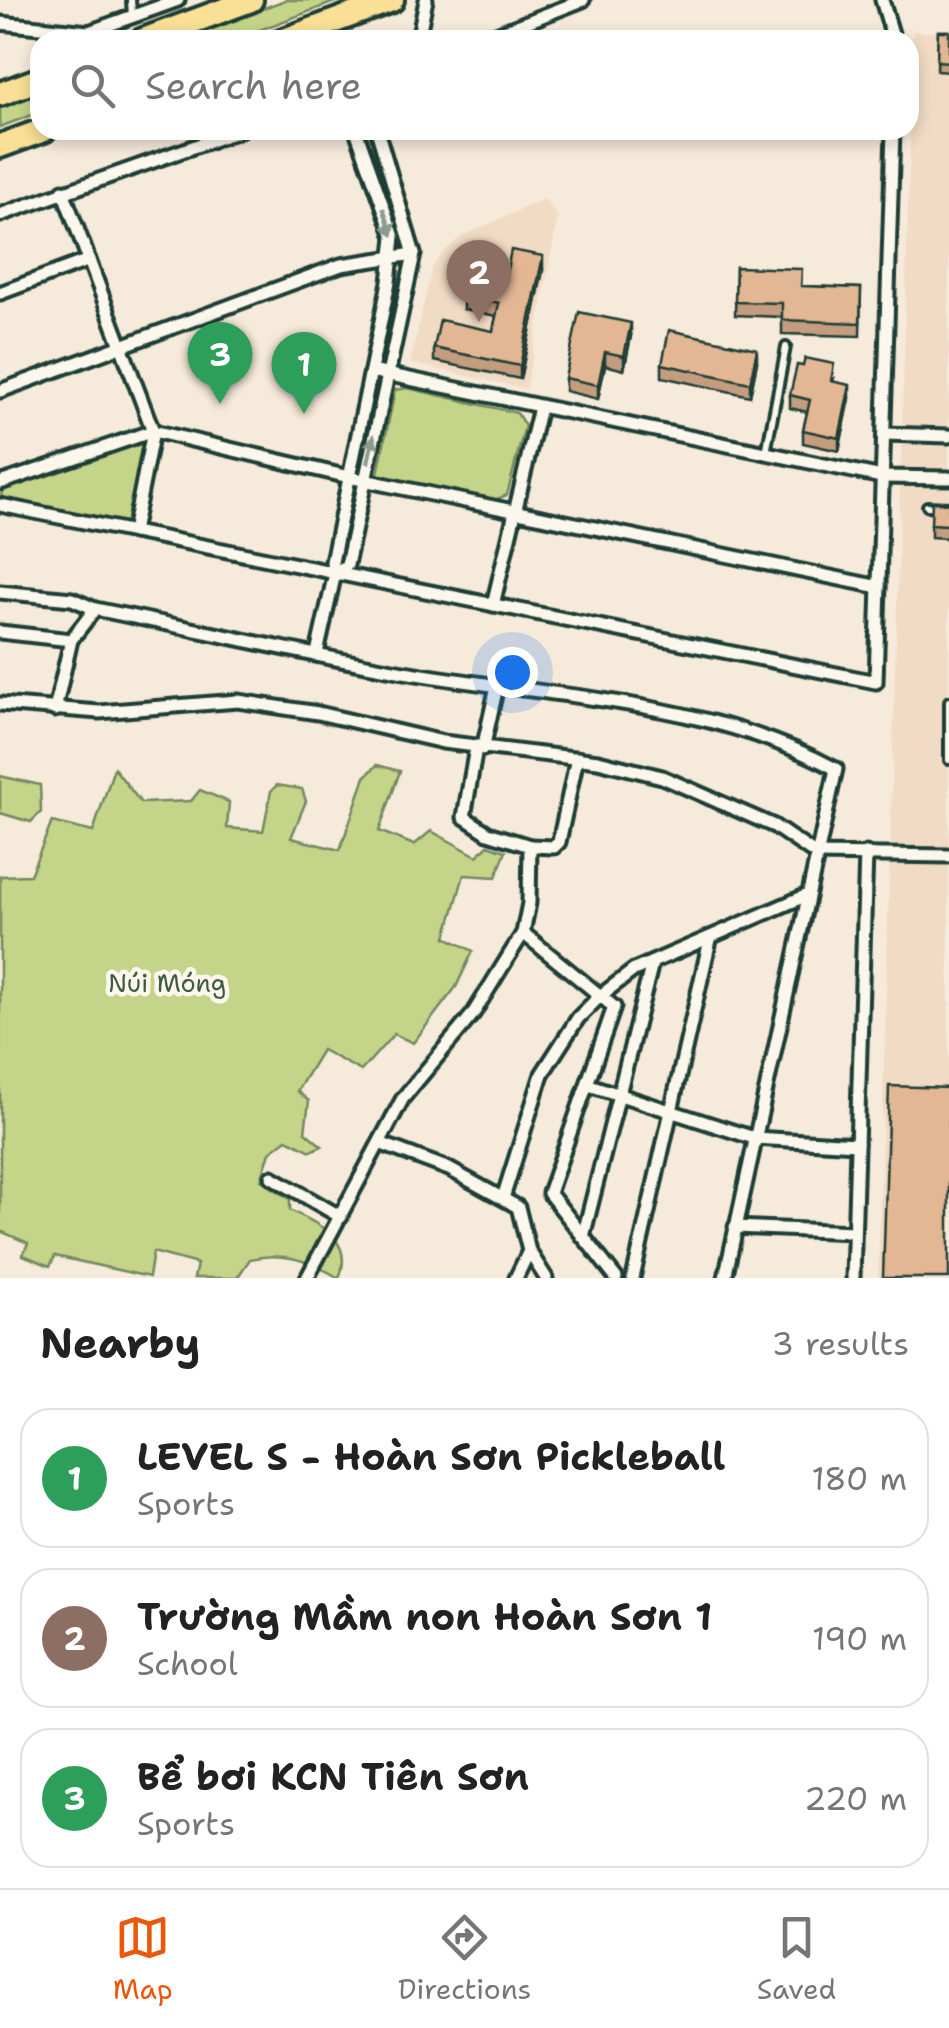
<!DOCTYPE html>
<meta charset="utf-8">
<style>
:root{--surface:#fff;--page:#f6f6f6;--text:#222;--muted:#767676;--line:#e0e0e0;--accent:#ea580c}
body{margin:0;font-family:"Shantell Sans",sans-serif;background:var(--page);color:var(--text)}
.you{position:absolute;left:512px;top:672px;width:35px;height:35px;margin:-25px;border:8px solid #fff;border-radius:50%;background:#1a73e8;box-shadow:0 0 0 15px #1a73e833}
.badge{display:grid;place-items:center;width:65px;height:65px;border-radius:50%;background:var(--accent);color:#fff;font-size:32px;font-weight:700}
.pin{position:absolute;translate:-50% -82px;filter:drop-shadow(0 2px 5px #0008)}
.pin::after{content:'';position:absolute;top:52px;width:35px;height:30px;background:inherit;clip-path:polygon(0 0,100% 0,50% 100%)}
.list{margin:0;padding:0;list-style:none}
h2{display:flex;justify-content:space-between;align-items:center;height:130px;margin:0;padding:0 40px;font-size:42px}
h2 small{font-size:32px;font-weight:400;color:var(--muted)}
.list li{display:grid;grid-template-columns:65px 1fr auto;gap:30px;align-items:center;box-sizing:border-box;height:140px;margin:0 20px 20px;padding:0 20px;border:2px solid var(--line);border-radius:30px}
.list b{display:block;font-size:38px;white-space:nowrap}
.list p{margin:0;font-size:32px;white-space:nowrap;color:var(--muted)}
.list em{font-size:32px;font-style:normal;color:var(--muted)}
.icon{flex:none;width:55px;height:55px;fill:none;stroke:currentColor;stroke-width:2;stroke-linecap:round;stroke-linejoin:round}
.map{position:relative;flex:none;width:949px;height:1278px;overflow:hidden}
.search{position:absolute;background:var(--surface);box-shadow:0 5px 15px #0003;left:30px;right:30px;top:30px;height:110px;display:flex;align-items:center;gap:25px;box-sizing:border-box;padding:0 35px;border-radius:30px;color:var(--muted);font-size:38px}
.sheet{height:610px;background:var(--surface)}
nav{display:flex;justify-content:space-around;align-items:center;box-sizing:border-box;height:140px;border-top:2px solid var(--line);background:var(--surface);font-size:28px;color:var(--muted)}
nav a{display:grid;justify-items:center;gap:5px}
nav .on{color:var(--accent)}
.map>svg:first-child{display:block}
</style>
<div class="map">
<svg width="949" height="1278" viewBox="0 0 949 1278">
<rect width="100%" height="100%" fill="#f6eada"/>
<filter id="ink" filterUnits="userSpaceOnUse"><feTurbulence type="fractalNoise" baseFrequency=".01" numOctaves="2"/><feDisplacementMap in="SourceGraphic" scale="20" xChannelSelector="R" yChannelSelector="G"/><feConvolveMatrix kernelMatrix="1 2 1 2 8 2 1 2 1" color-interpolation-filters="sRGB"/></filter>
<g filter="url(#ink)">
<g fill="#f1dbc5">
<polygon points="913,31 949,33 949,1278 878,1278"/>
<polygon points="544,199 558,216 526,389 410,363 432,268 443,253 462,236"/>
</g>
<g fill="#c4d488" stroke="#72885e" stroke-width="2.5">
<polygon points="285,0 340,0 233,40 180,40"/>
<polygon points="40,93 40,112 0,127 0,107"/>
<polygon points="407,388 517,413 525,426 507,495 492,501 384,479 378,473 395,390"/>
<polygon points="138,440 146,447 129,520 124,523 0,497 6,486"/>
<path d="M377,765L400,771L379,831L414,845L431,831L477,856L488,845L506,851L496,877L464,875L446,937L473,951L456,987L413,1043L394,1034L361,1071L322,1050L297,1091L309,1101L305,1132L322,1146L311,1151L287,1139L270,1152L261,1180L290,1199V1210C319,1225 355,1239 339,1278C310,1261 284,1251 250,1259L237,1278H194L197,1264L153,1252L149,1277L55,1256L50,1266L23,1255L28,1243L0,1231V876L30,875L52,822L93,832L114,768L141,803L191,801L200,790L229,802L227,828L263,831L271,791L277,785L302,789L306,801L291,838L340,850L365,777Z"/>
<polygon points="0,776 40,785 41,812 31,822 0,813"/>
</g>
<g fill="none" stroke-linecap="round" stroke-linejoin="round">
<g stroke="#1f3d34" stroke-width="14">
<g id="lane">
<polyline points="131,0 132,16"/>
<polyline points="766,453 786,347"/>
<polyline points="927,506 949,507"/>
<polyline points="949,701 949,760"/>
</g>
</g>
<g stroke="#1f3d34" stroke-width="19">
<g id="street">
<polyline points="882,0 894,40"/>
<polyline points="0,23 89,32 178,0"/>
<polyline points="418,40 426,0"/>
<polyline points="481,40 583,0"/>
<polyline points="63,191 153,431 133,532"/>
<polyline points="0,215 241,130"/>
<polyline points="0,293 89,260"/>
<polyline points="371,371 882,477 949,478"/>
<polyline points="0,391 341,265 414,254"/>
<polyline points="884,434 949,436"/>
<polyline points="0,483 153,431 349,477 879,587"/>
<polyline points="0,505 876,682 893,130"/>
<polyline points="335,573 347,565 414,254 377,130"/>
<path d="M0,592L72,599L95,609C195,629 294,652 393,670C540,697 702,697 836,769L725,1278"/>
<polyline points="493,605 540,407"/>
<polyline points="0,632 71,640 95,609"/>
<polyline points="317,653 335,573 332,562 389,282 394,237 356,130"/>
<polyline points="0,704 99,712 238,701 318,713 443,742 598,761 662,777 774,826 815,854 949,856"/>
<polyline points="55,710 71,640"/>
<polyline points="483,749 497,686"/>
<polyline points="530,846 554,847 559,842 577,758"/>
<polyline points="523,933 614,1007 549,1193 616,1278"/>
<polyline points="589,1085 754,1138 857,1144"/>
<polyline points="382,1144 449,1169 518,1207 529,1251 546,1278"/>
<polyline points="272,1177 341,1217"/>
<polyline points="503,1198 542,1074 578,1018 600,996 634,970 805,896"/>
<polyline points="735,1227 854,1232"/>
<polyline points="583,1237 652,963"/>
<polyline points="307,1278 403,1098 473,1014 523,933 529,903 530,846 488,833 464,817 476,748"/>
<polyline points="516,1278 529,1251"/>
<polyline points="633,1278 710,940"/>
<polyline points="853,1278 866,853"/>
</g>
</g>
<g stroke="#1f3d34" stroke-width="30">
<g id="highway">
<polyline points="143,40 251,0"/>
<polyline points="284,40 392,0"/>
<polyline points="0,94 40,79"/>
<polyline points="0,146 44,130"/>
</g>
</g>
<use href="#lane" stroke="#fbf7ec" stroke-width="6"/>
<use href="#street" stroke="#fbf7ec" stroke-width="11"/>
<use href="#highway" stroke="#f9e096" stroke-width="22"/>
</g>
<g fill="#c49d7f" stroke="#1f3d34" stroke-width="2.5">
<polygon points="938,31 949,31 949,72 937,71"/>
<polygon points="736,267 802,286 861,288 860,336 782,334 782,317 735,315"/>
<polygon points="507,270 543,270 520,379 434,361 434,348 493,331 496,316 463,309 463,295"/>
<polygon points="631,336 624,370 605,365 598,399 565,391 565,378"/>
<polygon points="757,362 750,396 662,377 662,364"/>
<polygon points="834,378 833,381 850,398 839,451 803,443 803,430 807,412 790,408 790,395"/>
<polygon points="949,503 949,540 947,538 931,537 931,524"/>
</g>
<g fill="#a08068" stroke="#1f3d34" stroke-width="2.5">
<polygon points="543,256 543,270 520,379 520,366"/>
<polygon points="631,323 631,336 624,370 624,356"/>
<polygon points="757,349 757,362 750,396 750,383"/>
<polygon points="605,352 605,365 598,399 598,385"/>
<polygon points="850,385 850,398 839,451 839,438"/>
</g>
<g fill="#e4b794" stroke="#1f3d34" stroke-width="2.5">
<polygon points="938,31 949,31 949,62 937,61"/>
<polygon points="511,250 543,256 520,366 434,348 440,320 493,331 499,303 463,295 470,263 507,270"/>
<polygon points="736,267 802,269 801,286 861,288 860,323 782,320 782,303 735,302"/>
<polygon points="579,312 631,323 624,356 605,352 598,385 565,378"/>
<polygon points="669,330 757,349 750,383 662,364"/>
<polygon points="805,358 834,364 831,381 850,385 839,438 803,430 810,400 790,395 797,365 803,366"/>
<polygon points="932,502 949,503 949,527 947,525 931,524"/>
<polygon points="889,1086 949,1088 949,1278 883,1278"/>
</g>
<defs><path id="oneway-solid" d="M-6-.8H1V-3.2L6.5 0L1 3.2V.8H-6Z" transform="scale(2.5)"/></defs>
<g fill="#8d9a90">
<use href="#oneway-solid" transform="translate(388 222) rotate(71)"/>
<use href="#oneway-solid" transform="translate(371 449) rotate(-78)"/>
</g>
</g>
<g text-anchor="middle" dominant-baseline="central" stroke-width="9" stroke-linejoin="round" paint-order="stroke">
<g font-size="25" fill="#405b45" stroke="#fbf7ec">
<text x="167" y="983">Núi Móng</text>
</g>
</g>
</svg>
<div class="you"></div>
<div class="pin badge" style="left:304px;top:414px;background:#2e9e5b">1</div>
<div class="pin badge" style="left:479px;top:322px;background:#8d6e63">2</div>
<div class="pin badge" style="left:220px;top:404px;background:#2e9e5b">3</div>
<div class="search"><svg class="icon" aria-label="search" viewBox="0 0 24 24"><circle cx="10" cy="10" r="6"/><path d="M15 15l6 6"/></svg>Search here</div>
</div>
<section class="sheet">
<h2>Nearby<small>3 results</small></h2>
<ul class="list">
<li><span class="badge" style="background:#2e9e5b">1</span><div><b>LEVEL S - Hoàn Sơn Pickleball</b><p>Sports</p></div><em>180 m</em></li>
<li><span class="badge" style="background:#8d6e63">2</span><div><b>Trường Mầm non Hoàn Sơn 1</b><p>School</p></div><em>190 m</em></li>
<li><span class="badge" style="background:#2e9e5b">3</span><div><b>Bể bơi KCN Tiên Sơn</b><p>Sports</p></div><em>220 m</em></li>
</ul>
</section>
<nav>
<a class="on"><svg class="icon" aria-label="map" viewBox="0 0 24 24"><path d="M3 6l6-2 6 2 6-2v14l-6 2-6-2-6 2zM9 4v14M15 6v14"/></svg>Map</a>
<a><svg class="icon" aria-label="directions" viewBox="0 0 24 24"><path d="M12 3l9 9-9 9-9-9zM9 14v-3h6M13 9l2 2-2 2"/></svg>Directions</a>
<a><svg class="icon" aria-label="saved" viewBox="0 0 24 24"><path d="M7 4h10v16l-5-4-5 4z"/></svg>Saved</a>
</nav>
